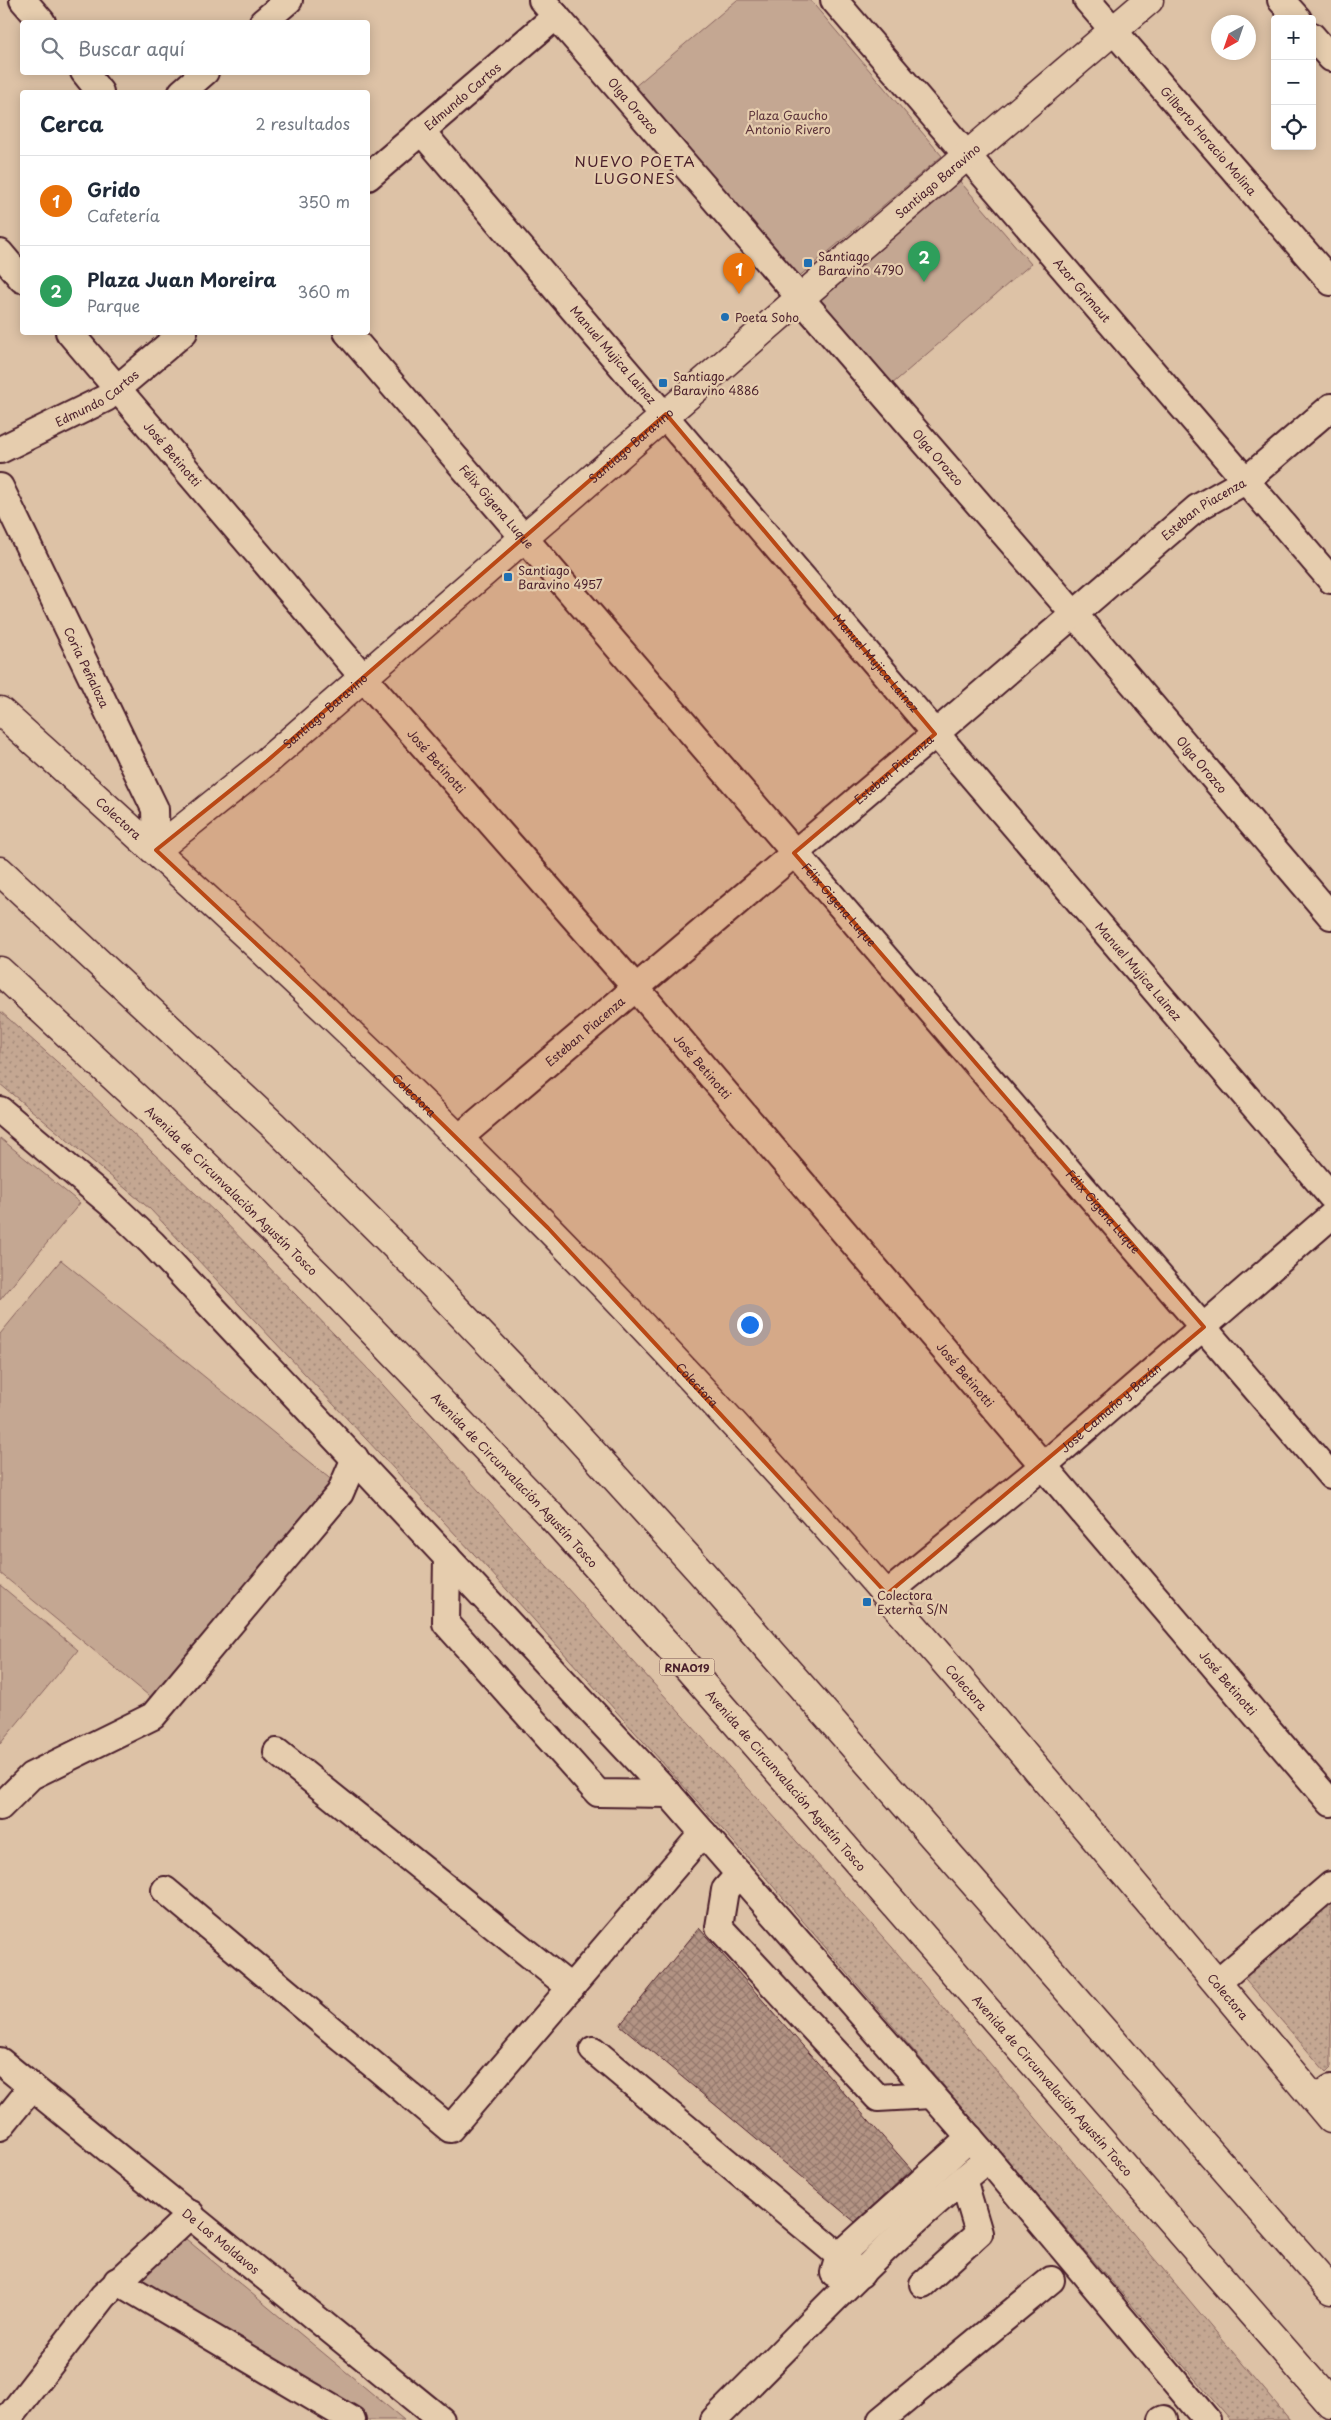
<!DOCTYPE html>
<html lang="es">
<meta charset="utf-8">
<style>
:root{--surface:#fff;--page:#f6f6f7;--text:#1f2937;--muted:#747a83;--line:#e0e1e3;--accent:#7c3aed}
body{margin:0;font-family:"Playpen Sans",sans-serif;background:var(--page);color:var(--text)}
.controls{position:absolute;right:15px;top:15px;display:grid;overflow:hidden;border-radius:5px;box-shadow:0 2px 12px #0003}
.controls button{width:45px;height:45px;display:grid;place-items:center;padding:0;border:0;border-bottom:1px solid var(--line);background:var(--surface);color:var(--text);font:25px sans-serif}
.compass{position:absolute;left:1211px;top:15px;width:45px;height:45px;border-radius:50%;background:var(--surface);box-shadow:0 2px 12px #0003;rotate:220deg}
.you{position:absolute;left:749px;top:1324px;width:18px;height:18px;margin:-12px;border:4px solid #fff;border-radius:50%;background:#1a73e8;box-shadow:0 0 0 8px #1a73e833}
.badge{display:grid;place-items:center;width:32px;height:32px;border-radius:50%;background:var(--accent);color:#fff;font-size:16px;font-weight:700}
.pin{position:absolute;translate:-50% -41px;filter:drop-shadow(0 1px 2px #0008)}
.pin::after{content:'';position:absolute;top:26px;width:18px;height:15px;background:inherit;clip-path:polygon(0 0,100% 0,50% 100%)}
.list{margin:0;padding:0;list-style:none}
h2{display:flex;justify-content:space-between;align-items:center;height:65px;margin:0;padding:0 20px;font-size:21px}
h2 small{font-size:16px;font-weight:400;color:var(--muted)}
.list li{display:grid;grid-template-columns:32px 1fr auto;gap:15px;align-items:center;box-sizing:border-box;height:90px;padding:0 20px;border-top:1px solid var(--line)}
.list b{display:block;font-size:19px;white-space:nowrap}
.list p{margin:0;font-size:16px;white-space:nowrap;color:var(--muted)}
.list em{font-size:16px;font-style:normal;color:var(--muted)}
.icon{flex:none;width:28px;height:28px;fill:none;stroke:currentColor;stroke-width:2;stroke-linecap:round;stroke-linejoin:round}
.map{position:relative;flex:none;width:1331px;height:2420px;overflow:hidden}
.search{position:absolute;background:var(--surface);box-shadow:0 2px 12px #0003;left:20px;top:20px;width:350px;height:55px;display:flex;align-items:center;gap:12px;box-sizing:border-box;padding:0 18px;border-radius:5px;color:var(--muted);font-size:19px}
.panel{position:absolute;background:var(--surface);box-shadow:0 2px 12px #0003;left:20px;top:90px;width:350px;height:245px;border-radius:5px}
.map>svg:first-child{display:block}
</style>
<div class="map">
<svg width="1331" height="2420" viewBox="0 0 1331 2420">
<defs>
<pattern id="grass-dots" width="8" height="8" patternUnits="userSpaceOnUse" patternTransform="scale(1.25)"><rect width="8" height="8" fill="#c4a792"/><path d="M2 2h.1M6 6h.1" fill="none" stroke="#a18777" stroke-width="1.8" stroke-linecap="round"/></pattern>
<pattern id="building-cross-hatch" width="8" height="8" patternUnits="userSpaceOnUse" patternTransform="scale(1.25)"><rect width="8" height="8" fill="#b39484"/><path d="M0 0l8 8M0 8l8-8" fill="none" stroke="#94786c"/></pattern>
</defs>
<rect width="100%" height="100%" fill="#ddc2a6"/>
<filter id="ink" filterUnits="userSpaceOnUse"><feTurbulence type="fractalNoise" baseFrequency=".02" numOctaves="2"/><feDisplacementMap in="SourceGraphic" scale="10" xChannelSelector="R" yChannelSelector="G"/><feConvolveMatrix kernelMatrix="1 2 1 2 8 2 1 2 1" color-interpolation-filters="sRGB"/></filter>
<g filter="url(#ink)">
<g fill="url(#grass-dots)" stroke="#87635e">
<polygon points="0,1011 64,1068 217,1214 374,1375 892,1947 1290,2420 1230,2420 760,1871 489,1570 150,1209 0,1084"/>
<polygon points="1331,1897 1331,2067 1326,2072 1240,1973"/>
</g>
<g fill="#c4a792" stroke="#87635e">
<polygon points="737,0 810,0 942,156 796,279 633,88"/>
<polygon points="957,178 1031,264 891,385 817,299"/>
<polygon points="0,1138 80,1203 0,1300"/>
<polygon points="61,1260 334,1482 154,1700 0,1573 0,1334"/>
<polygon points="0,1585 78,1650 0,1744"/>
<polygon points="186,2239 404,2420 365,2420 135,2283"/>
</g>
<polygon fill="url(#building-cross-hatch)" stroke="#4a1f2b" points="699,1928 912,2170 855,2222 620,2025"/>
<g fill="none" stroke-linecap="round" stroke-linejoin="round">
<g stroke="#4a1f2b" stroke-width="30">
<g id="minor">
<polyline points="23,0 42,22"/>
<path id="s1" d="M542,0L1074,614L1331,916"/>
<path id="s2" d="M834,0L1331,580"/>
<path id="s3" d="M1087,0L1331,282"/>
<polyline points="1281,0 1298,19"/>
<polyline points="263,22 289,0"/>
<polyline points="1312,36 1331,58"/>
<polyline points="84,72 100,92"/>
<polyline points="182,92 205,72"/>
<path id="s4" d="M421,131C727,484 1027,842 1331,1196"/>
<path id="s5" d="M368,177L556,16"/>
<polyline points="0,253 22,279"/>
<path id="s6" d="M69,332L363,677L636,988L1331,1803"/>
<path id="s7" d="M347,332L1331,1476"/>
<path id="s8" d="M0,450L106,398L184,332"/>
<path id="s9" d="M0,487L155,809L156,850"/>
<polyline points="0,1110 110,1203 152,1243 669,1794 988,2159 1207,2420"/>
<path id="s10" d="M459,1138L935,734L1197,508L1245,481L1331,407"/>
<polyline points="447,1557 446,1623 598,1793 669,1794"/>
<path id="s11" d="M887,1594L1043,1466L1331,1216"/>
<polyline points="277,1752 571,1988"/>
<polyline points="0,1807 31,1776 153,1716 340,1493 355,1458"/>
<polyline points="739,1874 725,1890 719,1927 878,2098 931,2095"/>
<polyline points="165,1890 450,2129 703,1833"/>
<polyline points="1217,1983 1331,1885"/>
<polyline points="593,2050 861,2274"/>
<path id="s12" d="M0,2061L441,2420"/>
<polyline points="1315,2100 1331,2088"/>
<polyline points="0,2127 32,2087"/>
<polyline points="834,2273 839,2256 970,2138"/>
<polyline points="117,2281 352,2420"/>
<polyline points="923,2284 979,2233 963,2179"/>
<polyline points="7,2420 103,2296 191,2214"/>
<path d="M714,2420C804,2332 889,2237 988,2159"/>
<polyline points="881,2420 1051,2280"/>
<polyline points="1162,2420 1164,2419"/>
</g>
</g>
<g stroke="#4a1f2b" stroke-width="31">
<g id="major">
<path id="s13" d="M0,711C218,906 433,1105 634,1317C878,1574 1103,1848 1331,2119"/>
<path id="s14" d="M156,850L267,761L799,299L1149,0"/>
</g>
</g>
<g stroke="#4a1f2b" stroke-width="31">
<g id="highway">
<polyline points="0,871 272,1124 412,1263 561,1418 701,1572 1331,2290"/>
<path id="s15" d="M0,971L159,1119L328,1285L552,1517L689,1669L1331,2404"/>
</g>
</g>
<use href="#minor" stroke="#e6cdae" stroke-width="26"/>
<use href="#major" stroke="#e6cdae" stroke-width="28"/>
<use href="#highway" stroke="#e6cdae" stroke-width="28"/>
</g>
</g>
<path fill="#b94815" fill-opacity="0.2" stroke="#b94815" stroke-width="4" stroke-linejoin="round" d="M666,414L935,734L794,853L1204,1327L887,1594L548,1228L313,997L156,850L267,761Z"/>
<g fill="#1f6fb2" stroke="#e6cdae" stroke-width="2">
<rect x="803" y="258" width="10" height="10" rx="2.5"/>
<circle cx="725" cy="317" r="5"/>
<rect x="658" y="378" width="10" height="10" rx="2.5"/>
<rect x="503" y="572" width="10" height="10" rx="2.5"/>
<rect x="862" y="1597" width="10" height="10" rx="2.5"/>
</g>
<g text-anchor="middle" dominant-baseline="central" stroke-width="4.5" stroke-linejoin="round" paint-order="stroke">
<rect fill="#e6cdae" stroke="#795352" stroke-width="1" x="659.5" y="1658.5" width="55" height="17" rx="4"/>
<g font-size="11" font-weight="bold" fill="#4a1f2b">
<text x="687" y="1667">RNA019</text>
</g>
<g font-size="12" fill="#4a1f2b" stroke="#e6cdae">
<text stroke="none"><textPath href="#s5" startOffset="124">Edmundo Cartos</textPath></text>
<text stroke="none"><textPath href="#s1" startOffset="140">Olga Orozco</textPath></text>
<text stroke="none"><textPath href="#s3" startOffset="186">Gilberto Horacio Molina</textPath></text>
<text stroke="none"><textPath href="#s14" startOffset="1029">Santiago Baravino</textPath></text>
<text stroke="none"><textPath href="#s2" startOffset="382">Azor Grimaut</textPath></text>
<text stroke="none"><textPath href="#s4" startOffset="295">Manuel Mujica Lainez</textPath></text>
<text stroke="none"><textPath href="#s8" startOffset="110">Edmundo Cartos</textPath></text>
<text stroke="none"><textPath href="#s14" startOffset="624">Santiago Baravino</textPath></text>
<text stroke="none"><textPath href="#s6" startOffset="160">José Betinotti</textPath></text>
<text stroke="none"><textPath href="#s1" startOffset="605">Olga Orozco</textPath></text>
<text stroke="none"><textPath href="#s7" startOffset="230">Félix Gigena Luque</textPath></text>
<text stroke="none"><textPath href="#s10" startOffset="975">Esteban Piacenza</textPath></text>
<text stroke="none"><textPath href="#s4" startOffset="700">Manuel Mujica Lainez</textPath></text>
<text stroke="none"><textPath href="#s9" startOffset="200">Coria Peñaloza</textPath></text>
<text stroke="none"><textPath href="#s14" startOffset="219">Santiago Baravino</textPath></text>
<text stroke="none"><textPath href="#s6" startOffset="565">José Betinotti</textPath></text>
<text stroke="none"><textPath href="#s1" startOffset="1010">Olga Orozco</textPath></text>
<text stroke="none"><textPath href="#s10" startOffset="570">Esteban Piacenza</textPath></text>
<text stroke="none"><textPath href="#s13" startOffset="160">Colectora</textPath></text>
<text stroke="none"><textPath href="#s7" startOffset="755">Félix Gigena Luque</textPath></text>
<text stroke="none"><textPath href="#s4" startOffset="1105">Manuel Mujica Lainez</textPath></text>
<text stroke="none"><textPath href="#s10" startOffset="165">Esteban Piacenza</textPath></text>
<text stroke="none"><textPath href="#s6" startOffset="970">José Betinotti</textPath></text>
<text stroke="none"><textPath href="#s13" startOffset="565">Colectora</textPath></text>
<text stroke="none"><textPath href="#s15" startOffset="319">Avenida de Circunvalación Agustín Tosco</textPath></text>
<text stroke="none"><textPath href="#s7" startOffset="1160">Félix Gigena Luque</textPath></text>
<text stroke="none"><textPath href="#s6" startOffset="1375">José Betinotti</textPath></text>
<text stroke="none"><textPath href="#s13" startOffset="970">Colectora</textPath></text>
<text stroke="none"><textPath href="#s11" startOffset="291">José Camaño y Bazán</textPath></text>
<text stroke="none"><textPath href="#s15" startOffset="724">Avenida de Circunvalación Agustín Tosco</textPath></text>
<text stroke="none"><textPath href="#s6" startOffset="1780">José Betinotti</textPath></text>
<text stroke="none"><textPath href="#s13" startOffset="1375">Colectora</textPath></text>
<text stroke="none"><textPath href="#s15" startOffset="1129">Avenida de Circunvalación Agustín Tosco</textPath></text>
<text stroke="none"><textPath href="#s13" startOffset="1780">Colectora</textPath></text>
<text stroke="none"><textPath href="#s15" startOffset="1534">Avenida de Circunvalación Agustín Tosco</textPath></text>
<text stroke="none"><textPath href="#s12" startOffset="285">De Los Moldavos</textPath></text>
</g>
<g font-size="12" fill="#5c333a" stroke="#e6cdae">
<text x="788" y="115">Plaza Gaucho<tspan x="788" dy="14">Antonio Rivero</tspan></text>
</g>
<g font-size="12" fill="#4a1f2b" stroke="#e6cdae" text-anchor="start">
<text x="818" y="256">Santiago<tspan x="818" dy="14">Baravino 4790</tspan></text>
<text x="735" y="317">Poeta Soho</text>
<text x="673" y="376">Santiago<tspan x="673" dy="14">Baravino 4886</tspan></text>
<text x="518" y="570">Santiago<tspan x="518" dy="14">Baravino 4957</tspan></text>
<text x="877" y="1595">Colectora<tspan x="877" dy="14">Externa S/N</tspan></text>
</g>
<g font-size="15" letter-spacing="1" fill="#4a1f2b" stroke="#e6cdae">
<text x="635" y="160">NUEVO POETA<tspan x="635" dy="17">LUGONES</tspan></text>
</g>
</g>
</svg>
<div class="controls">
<button>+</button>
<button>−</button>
<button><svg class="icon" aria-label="locate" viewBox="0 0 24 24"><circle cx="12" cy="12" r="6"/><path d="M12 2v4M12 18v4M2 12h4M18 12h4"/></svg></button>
</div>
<svg class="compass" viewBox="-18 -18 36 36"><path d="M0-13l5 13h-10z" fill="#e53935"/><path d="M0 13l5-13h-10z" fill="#747a83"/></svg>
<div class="you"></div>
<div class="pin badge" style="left:739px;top:294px;background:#e8710a">1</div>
<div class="pin badge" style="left:924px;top:282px;background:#2e9e5b">2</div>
<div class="search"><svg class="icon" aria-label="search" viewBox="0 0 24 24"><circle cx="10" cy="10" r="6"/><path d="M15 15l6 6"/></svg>Buscar aquí</div>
<section class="panel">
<h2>Cerca<small>2 resultados</small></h2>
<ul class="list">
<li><span class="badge" style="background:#e8710a">1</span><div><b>Grido</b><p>Cafetería</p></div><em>350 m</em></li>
<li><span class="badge" style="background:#2e9e5b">2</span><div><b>Plaza Juan Moreira</b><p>Parque</p></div><em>360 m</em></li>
</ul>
</section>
</div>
